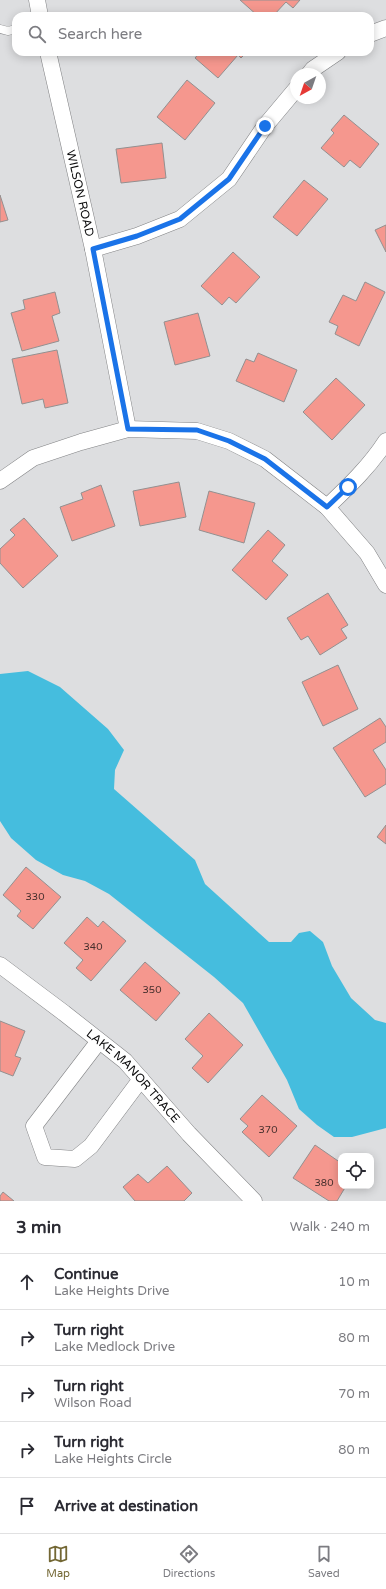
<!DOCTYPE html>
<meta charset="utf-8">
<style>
:root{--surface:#fff;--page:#f7f7f7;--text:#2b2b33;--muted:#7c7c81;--line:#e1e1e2;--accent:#736734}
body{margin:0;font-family:"Varela Round",sans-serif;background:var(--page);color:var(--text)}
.controls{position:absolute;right:12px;bottom:12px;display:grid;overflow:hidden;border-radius:8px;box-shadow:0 2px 10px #0003}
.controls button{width:36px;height:36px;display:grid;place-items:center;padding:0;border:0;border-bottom:1px solid var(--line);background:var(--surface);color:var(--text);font:20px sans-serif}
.compass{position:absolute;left:290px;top:68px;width:36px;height:36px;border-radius:50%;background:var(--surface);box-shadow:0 2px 10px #0003;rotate:220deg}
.stop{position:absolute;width:12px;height:12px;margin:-9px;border:3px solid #1a73e8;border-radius:50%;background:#fff}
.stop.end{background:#1a73e8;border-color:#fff;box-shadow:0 1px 4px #0008}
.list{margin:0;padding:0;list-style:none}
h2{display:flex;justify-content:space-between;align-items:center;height:52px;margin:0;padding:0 16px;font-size:17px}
h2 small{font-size:13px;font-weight:400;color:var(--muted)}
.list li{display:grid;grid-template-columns:26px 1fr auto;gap:12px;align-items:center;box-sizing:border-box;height:56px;padding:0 16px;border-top:1px solid var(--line)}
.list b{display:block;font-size:15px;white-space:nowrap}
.list p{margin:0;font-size:13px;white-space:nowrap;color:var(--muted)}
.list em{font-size:13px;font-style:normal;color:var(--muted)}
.icon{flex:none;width:22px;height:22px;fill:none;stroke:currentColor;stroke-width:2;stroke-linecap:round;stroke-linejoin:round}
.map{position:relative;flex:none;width:386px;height:1201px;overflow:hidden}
.search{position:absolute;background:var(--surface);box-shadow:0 2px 10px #0003;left:12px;right:12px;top:12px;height:44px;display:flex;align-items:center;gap:10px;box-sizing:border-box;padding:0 14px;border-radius:12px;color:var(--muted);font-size:15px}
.sheet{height:332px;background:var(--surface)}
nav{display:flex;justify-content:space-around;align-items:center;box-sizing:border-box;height:56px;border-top:1px solid var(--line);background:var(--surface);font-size:11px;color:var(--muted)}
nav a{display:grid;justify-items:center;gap:2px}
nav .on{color:var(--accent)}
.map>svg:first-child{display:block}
</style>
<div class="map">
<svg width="386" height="1201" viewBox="0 0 386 1201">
<rect width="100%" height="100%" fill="#dddee0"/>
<polygon fill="#45bdde" points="28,671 60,687 108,729 124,750 115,770 114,789 195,860 205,884 269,942 291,942 299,933 310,931 323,942 332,966 351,998 375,1020 386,1023 386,1128 352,1137 334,1137 317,1125 299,1109 287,1080 243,1003 214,977 109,894 85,881 63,875 36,860 11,838 0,821 0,674"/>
<g fill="#f5978e" stroke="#939090">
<polygon points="240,0 300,0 293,8 286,2 273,16 258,16"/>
<polygon points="200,52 247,52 241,58 238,55 218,78 195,58"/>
<polygon points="187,80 215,103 185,140 157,117"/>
<polygon points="344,115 379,144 360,168 350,160 344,167 321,148 334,133 331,130"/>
<polygon points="162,143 166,178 121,183 116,149"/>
<polygon points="304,180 328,199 297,236 273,217"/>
<polygon points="0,195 8,220 0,222"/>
<polygon points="386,225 386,252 375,230"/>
<polygon points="233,252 260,277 236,303 229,297 222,305 201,286"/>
<polygon points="365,282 385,292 359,346 335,334 338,326 329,322 343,295 356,301"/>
<polygon points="55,292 60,313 52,316 59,341 22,351 11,313 25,309 23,300"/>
<polygon points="198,313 210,356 175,365 164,322"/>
<polygon points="57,350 68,403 45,408 43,399 22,404 12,359"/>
<polygon points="258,353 297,370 284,402 236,381 246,359 254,362"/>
<polygon points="336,378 365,405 332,440 303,412"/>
<polygon points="179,482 186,517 140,526 133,491"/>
<polygon points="101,485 115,526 72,541 60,507 83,499 81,493"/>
<polygon points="209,491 255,503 244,543 199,530"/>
<polygon points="24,518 58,556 23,588 0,563 0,549 15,535 10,530"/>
<polygon points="268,530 285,545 272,561 288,575 266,600 232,570"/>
<polygon points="328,593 348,625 341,629 347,638 320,655 308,636 301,640 287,618"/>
<polygon points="338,665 358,709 323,726 302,682"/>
<polygon points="380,718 386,727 386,742 373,750 386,770 386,784 365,797 333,748"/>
<polygon points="386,825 386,844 377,837"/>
<polygon points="26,867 61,897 33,929 17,916 21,911 3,895"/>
<polygon points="87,917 98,927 103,921 126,941 91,981 76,968 83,960 64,943"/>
<polygon points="145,962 180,993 156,1021 120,990"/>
<polygon points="209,1013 243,1045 208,1083 192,1068 203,1056 185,1039"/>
<polygon points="0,1021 25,1031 15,1056 21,1058 13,1076 0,1071"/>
<polygon points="262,1095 297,1126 269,1157 242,1132 248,1126 240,1119"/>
<polygon points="315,1145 341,1163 341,1186 346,1186 337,1201 329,1201 293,1178"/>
<polygon points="167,1166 192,1193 184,1201 135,1201 123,1187 138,1174 148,1183"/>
<polygon points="3,1192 14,1201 0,1201 0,1196"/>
</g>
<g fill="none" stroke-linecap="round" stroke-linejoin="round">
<g stroke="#828385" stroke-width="9">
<polyline id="lane" points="0,29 8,31 16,29"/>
</g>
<g stroke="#828385" stroke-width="17">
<g id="street">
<polyline points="37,0 40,16"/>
<polyline points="370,34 386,28"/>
<path id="s1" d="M48,52L93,249L128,429"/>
<polyline points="309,74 313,69 338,52"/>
<polyline points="93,249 137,236 180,219 229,179 265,126 296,89"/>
<polyline points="0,481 33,458 81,442 128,429 197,431 229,441 265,459 327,507 367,553 386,585"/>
<path d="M327,507C349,486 370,466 386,441"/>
<path id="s2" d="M0,965L64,1013L125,1061L189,1134L254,1201"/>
<polyline points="99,1041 34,1126 45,1157 75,1159 91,1146 141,1079"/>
</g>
</g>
<use href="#lane" stroke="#fff" stroke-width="8"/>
<use href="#street" stroke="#fff" stroke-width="16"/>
</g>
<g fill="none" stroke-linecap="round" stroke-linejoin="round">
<polyline stroke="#1a73e8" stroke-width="5" points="265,126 229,179 180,219 137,236 93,249 128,429 197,430 229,441 265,459 327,507 348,487"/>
</g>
<g text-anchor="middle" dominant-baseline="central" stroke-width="4" stroke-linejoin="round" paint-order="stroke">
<g font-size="10" fill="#462f2d">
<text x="35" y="897">330</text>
<text x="93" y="947">340</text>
<text x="152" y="990">350</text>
<text x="268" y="1130">370</text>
<text x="324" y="1183">380</text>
</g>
<g font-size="12" fill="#0c0c0d" stroke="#eaebee">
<text stroke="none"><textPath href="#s1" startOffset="145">WILSON ROAD</textPath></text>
<text stroke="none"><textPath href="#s2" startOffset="174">LAKE MANOR TRACE</textPath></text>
</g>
</g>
</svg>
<div class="controls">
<button><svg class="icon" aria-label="locate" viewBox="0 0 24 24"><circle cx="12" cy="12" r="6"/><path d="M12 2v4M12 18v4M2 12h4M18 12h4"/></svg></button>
</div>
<svg class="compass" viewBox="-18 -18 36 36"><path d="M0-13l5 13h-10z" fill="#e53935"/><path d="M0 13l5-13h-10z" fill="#7c7c81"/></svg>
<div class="stop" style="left:348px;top:487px"></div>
<div class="stop end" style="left:265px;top:126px"></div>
<div class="search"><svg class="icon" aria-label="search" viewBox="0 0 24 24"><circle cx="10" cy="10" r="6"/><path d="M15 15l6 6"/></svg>Search here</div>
</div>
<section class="sheet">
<h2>3 min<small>Walk · 240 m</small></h2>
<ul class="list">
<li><svg class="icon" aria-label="ahead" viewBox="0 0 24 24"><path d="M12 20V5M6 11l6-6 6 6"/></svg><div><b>Continue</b><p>Lake Heights Drive</p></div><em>10 m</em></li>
<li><svg class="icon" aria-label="right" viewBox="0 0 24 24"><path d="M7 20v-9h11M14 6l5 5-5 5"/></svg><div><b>Turn right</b><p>Lake Medlock Drive</p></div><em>80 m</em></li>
<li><svg class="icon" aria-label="right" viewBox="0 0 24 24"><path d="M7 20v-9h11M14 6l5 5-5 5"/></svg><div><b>Turn right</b><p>Wilson Road</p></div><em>70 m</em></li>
<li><svg class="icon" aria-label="right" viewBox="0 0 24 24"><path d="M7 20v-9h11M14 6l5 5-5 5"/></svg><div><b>Turn right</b><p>Lake Heights Circle</p></div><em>80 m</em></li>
<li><svg class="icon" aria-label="arrive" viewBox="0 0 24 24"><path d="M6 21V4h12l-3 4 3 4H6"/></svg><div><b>Arrive at destination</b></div></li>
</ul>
</section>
<nav>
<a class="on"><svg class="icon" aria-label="map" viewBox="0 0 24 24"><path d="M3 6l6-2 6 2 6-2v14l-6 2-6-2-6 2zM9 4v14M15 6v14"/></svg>Map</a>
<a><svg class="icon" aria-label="directions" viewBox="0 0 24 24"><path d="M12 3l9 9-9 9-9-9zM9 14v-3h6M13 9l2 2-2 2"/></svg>Directions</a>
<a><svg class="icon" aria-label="saved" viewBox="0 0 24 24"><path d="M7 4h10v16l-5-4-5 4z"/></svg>Saved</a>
</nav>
